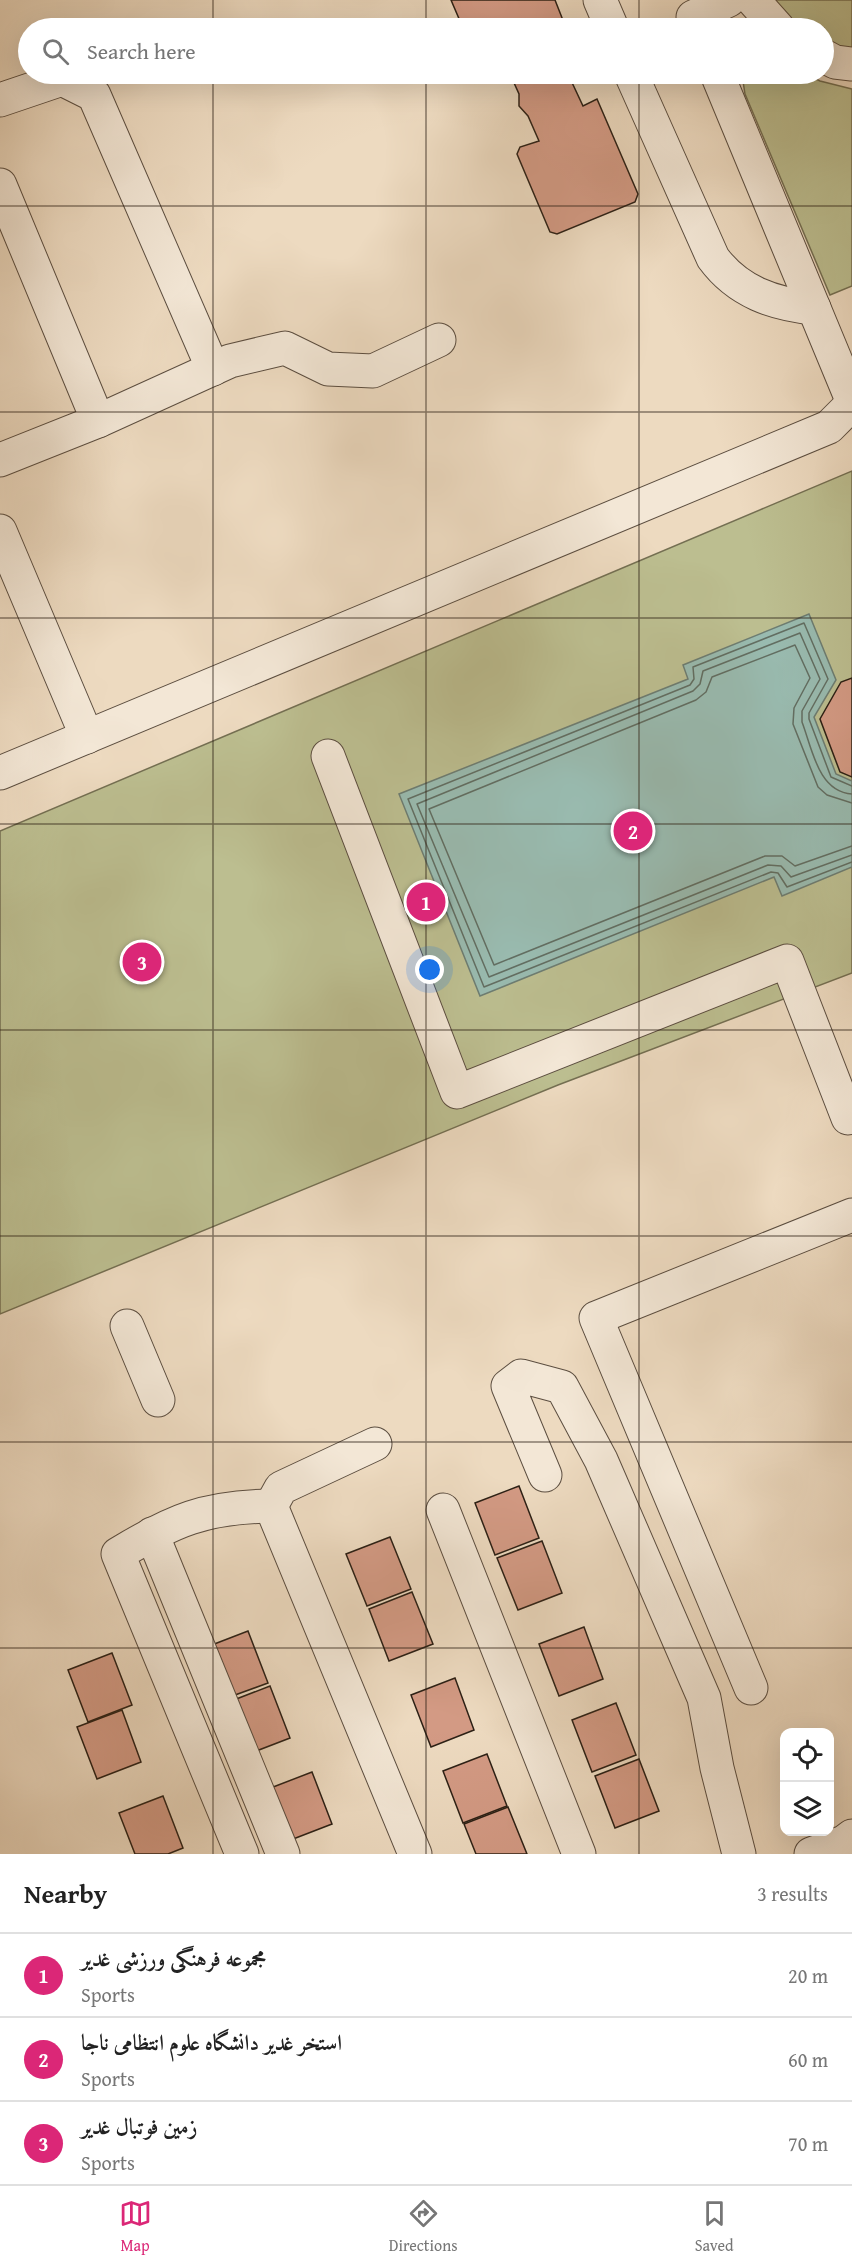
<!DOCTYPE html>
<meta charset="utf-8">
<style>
:root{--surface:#fff;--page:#f6f6f6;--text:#222;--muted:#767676;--line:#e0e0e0;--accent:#db2777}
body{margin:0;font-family:"Gentium Book Plus",Amiri,serif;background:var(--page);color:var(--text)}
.controls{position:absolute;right:18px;bottom:18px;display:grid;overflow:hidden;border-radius:12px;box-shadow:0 6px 24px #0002}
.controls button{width:54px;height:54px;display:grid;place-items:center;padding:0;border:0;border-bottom:2px solid var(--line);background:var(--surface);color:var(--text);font:30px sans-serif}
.you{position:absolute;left:430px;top:970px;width:21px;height:21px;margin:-15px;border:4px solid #fff;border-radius:50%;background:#1a73e8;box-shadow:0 0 0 9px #1a73e833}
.badge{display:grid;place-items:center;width:39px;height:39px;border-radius:50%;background:var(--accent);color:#fff;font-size:20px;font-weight:700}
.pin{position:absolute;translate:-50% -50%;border:3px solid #fff;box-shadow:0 2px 6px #0006}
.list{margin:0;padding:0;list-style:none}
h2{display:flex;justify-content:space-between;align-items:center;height:78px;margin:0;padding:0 24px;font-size:26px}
h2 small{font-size:20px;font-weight:400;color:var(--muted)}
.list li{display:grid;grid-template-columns:39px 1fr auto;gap:18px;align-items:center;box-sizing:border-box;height:84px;padding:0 24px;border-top:2px solid var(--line)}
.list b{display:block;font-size:22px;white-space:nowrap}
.list p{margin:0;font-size:20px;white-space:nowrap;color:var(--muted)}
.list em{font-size:20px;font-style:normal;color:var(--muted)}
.icon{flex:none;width:33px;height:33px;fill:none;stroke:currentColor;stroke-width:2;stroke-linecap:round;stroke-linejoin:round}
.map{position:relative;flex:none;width:852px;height:1854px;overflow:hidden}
.search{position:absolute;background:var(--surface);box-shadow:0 6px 24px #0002;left:18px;right:18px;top:18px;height:66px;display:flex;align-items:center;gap:15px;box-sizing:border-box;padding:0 21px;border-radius:33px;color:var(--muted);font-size:22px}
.sheet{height:330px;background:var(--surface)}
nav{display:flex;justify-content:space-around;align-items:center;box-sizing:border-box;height:84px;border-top:2px solid var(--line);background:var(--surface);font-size:16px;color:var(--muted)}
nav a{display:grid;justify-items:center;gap:3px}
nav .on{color:var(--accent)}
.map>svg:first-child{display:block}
</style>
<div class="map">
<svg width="852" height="1854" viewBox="0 0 852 1854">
<rect width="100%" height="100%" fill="#eddac0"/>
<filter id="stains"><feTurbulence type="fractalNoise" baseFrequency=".00333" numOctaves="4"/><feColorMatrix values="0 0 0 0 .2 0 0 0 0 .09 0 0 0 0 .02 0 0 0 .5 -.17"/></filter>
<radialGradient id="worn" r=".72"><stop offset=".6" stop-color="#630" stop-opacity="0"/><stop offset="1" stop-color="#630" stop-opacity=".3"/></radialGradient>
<g fill="#bcbe90" stroke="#746f52" stroke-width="1.5">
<polygon points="775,0 852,0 852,52 824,42 824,28 803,28 782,12"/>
<polygon points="746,74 806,74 820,81 852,89 852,286 830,295 745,94 743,81"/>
<polygon points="852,471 852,973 558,1085 0,1314 0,831"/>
</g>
<polygon fill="#99bbb0" stroke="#6d7d72" stroke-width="1.5" points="809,614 836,680 814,717 836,774 852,781 852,867 782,896 774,877 480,996 399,794 688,679 683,665"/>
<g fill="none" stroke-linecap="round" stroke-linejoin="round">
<g stroke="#626e62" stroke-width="1.5">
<polyline points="852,786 831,777 809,719 809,713 828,679 804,623 693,667 694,679 690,685 408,799 484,987 771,872 778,873 787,887 852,862"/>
<path d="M852,794C818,792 812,748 802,722V711L820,679L800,633L703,671L700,684L693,691L417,804L489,977L768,865L781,866L791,877L852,855"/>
<polyline points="852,803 827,795 818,787 793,724 794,708 810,678 795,645 712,677 706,692 696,700 429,809 494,965 765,856 782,856 795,866 852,846"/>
</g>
</g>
<g fill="#d39a84" stroke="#2c2015" stroke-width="1.5">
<polygon points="451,0 555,0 566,28 463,28"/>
<polygon points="510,74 568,74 583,106 597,99 638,194 635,202 557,234 550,232 517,154 520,147 539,141 528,116 519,106 519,94"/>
<polygon points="852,678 852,777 840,772 820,719 841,682"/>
<polygon points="519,1486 539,1538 495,1555 475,1503"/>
<polygon points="390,1537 411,1589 367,1606 346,1554"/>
<polygon points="542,1541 562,1593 518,1610 497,1558"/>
<polygon points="412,1592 433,1644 389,1661 369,1609"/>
<polygon points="584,1627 603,1679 559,1696 539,1644"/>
<polygon points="248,1631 268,1683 224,1699 204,1648"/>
<polygon points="112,1653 132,1705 88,1722 68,1670"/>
<polygon points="455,1678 474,1730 431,1747 411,1695"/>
<polygon points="270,1686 290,1738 246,1755 226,1703"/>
<polygon points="616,1703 636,1755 592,1772 572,1720"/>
<polygon points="122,1710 141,1762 97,1779 77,1727"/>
<polygon points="487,1754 507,1806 463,1823 443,1771"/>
<polygon points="639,1759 659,1811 615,1828 595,1776"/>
<polygon points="312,1772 332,1824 288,1841 268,1789"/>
<polygon points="163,1796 183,1848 168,1854 135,1854 119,1813"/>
<polygon points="508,1807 527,1854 476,1854 464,1824"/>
</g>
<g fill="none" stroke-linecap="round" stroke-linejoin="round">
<g stroke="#5c4e40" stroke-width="35">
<g id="minor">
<polyline points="600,0 612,28"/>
<polyline points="753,0 778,28"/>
<polyline points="693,17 729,0"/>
<polyline points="824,56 835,62 852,64"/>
<path d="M631,74L713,258C738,292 774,304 814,308"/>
<polyline points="717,74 852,400"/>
<polyline points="0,100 62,79 94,95 213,369"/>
<polyline points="0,185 98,421 0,460"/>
<polyline points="98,421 230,361 285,348 328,369 373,371 439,340"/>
<polyline points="0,531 87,737"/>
<polyline points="328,756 457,1092 787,961 848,1118"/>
<polyline points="0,773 829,427 852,404"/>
<polyline points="127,1326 158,1400"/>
<polyline points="545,1475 508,1386 521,1376 562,1387 601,1460 704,1698 717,1768 739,1854"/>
<polyline points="271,1506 415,1854"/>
<polyline points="271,1506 281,1488 375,1444"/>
<polyline points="443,1510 579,1854"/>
<polyline points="152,1534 283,1854"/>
<polyline points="751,1688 596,1318 852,1215"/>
<path d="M242,1854L118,1554C174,1520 205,1507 271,1506"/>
<polyline points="811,1854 844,1842 852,1836"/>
</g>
</g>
<use href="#minor" stroke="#f3e7d6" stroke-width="33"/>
</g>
<path fill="none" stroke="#2c2015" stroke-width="1.5" stroke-opacity="0.55" d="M213,0V28M426,0V28M639,0V28M213,74V1854M426,74V1854M639,74V1854M0,206H852M0,412H852M0,618H852M0,824H852M0,1030H852M0,1236H852M0,1442H852M0,1648H852"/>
<rect width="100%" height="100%" filter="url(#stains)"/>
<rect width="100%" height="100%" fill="url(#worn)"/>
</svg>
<div class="controls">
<button><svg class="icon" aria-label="locate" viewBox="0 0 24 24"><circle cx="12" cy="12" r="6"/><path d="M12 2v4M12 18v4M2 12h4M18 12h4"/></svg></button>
<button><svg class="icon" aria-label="layers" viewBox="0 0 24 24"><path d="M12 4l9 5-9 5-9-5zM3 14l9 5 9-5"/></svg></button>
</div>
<div class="you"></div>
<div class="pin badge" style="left:426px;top:902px">1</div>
<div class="pin badge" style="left:633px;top:831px">2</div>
<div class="pin badge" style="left:142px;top:962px">3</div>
<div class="search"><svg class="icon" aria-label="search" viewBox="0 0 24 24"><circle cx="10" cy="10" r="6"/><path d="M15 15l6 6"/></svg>Search here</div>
</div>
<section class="sheet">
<h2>Nearby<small>3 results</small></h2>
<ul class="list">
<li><span class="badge">1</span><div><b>مجموعه فرهنگی ورزشی غدیر</b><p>Sports</p></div><em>20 m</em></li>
<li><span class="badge">2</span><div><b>استخر غدیر دانشگاه علوم انتظامی ناجا</b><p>Sports</p></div><em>60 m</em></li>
<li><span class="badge">3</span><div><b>زمین فوتبال غدیر</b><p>Sports</p></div><em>70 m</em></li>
</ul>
</section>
<nav>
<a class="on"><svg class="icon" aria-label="map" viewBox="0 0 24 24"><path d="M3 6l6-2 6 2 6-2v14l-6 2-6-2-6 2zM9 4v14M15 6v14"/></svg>Map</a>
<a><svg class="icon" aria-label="directions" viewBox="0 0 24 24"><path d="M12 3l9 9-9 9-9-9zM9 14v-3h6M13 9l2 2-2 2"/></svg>Directions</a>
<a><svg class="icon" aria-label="saved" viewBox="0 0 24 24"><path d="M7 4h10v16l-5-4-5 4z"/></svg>Saved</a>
</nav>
